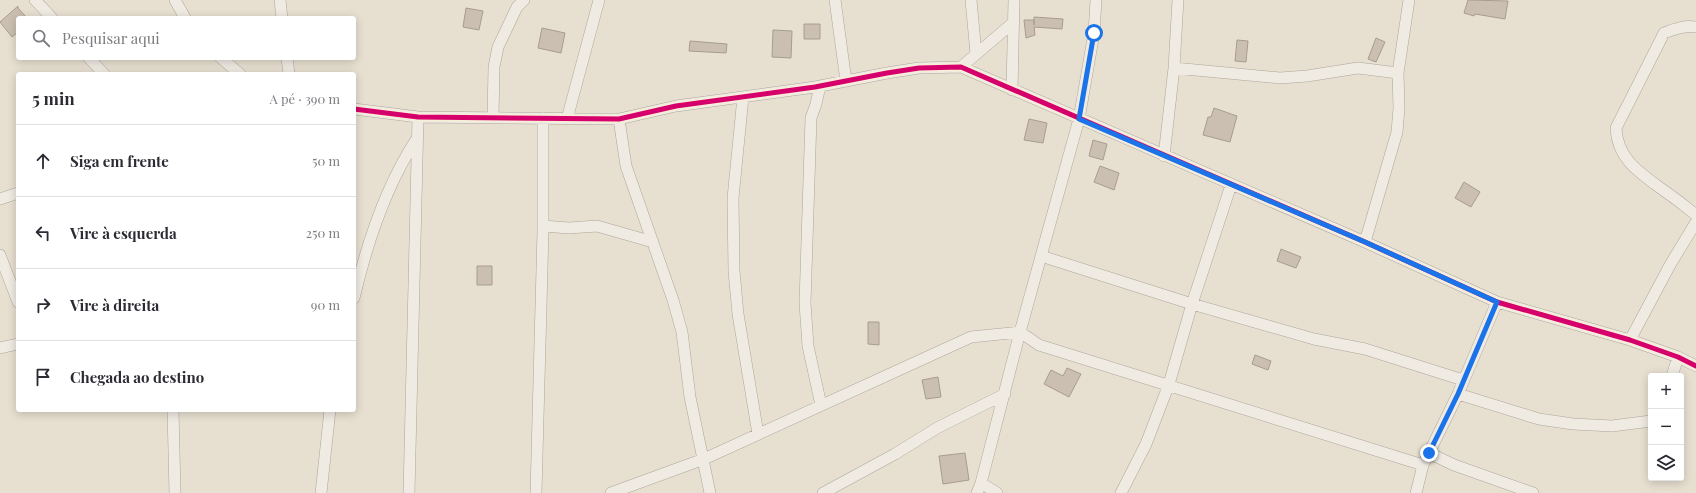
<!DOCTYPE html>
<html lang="pt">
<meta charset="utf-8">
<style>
:root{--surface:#fff;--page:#f2f2f3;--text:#2b2b33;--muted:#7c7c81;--line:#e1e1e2}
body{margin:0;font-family:"Playfair Display",serif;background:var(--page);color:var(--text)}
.controls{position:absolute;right:12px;bottom:12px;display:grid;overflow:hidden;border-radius:4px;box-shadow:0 2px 10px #0003}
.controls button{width:36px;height:36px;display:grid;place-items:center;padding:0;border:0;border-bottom:1px solid var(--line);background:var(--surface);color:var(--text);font:20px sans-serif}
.stop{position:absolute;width:12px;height:12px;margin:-9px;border:3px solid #1a73e8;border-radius:50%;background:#fff}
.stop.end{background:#1a73e8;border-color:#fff;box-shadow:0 1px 4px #0008}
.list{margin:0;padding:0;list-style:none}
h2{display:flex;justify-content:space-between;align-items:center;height:52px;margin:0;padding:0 16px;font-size:17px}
h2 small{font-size:13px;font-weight:400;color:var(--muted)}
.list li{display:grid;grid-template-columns:26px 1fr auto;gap:12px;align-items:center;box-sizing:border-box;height:72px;padding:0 16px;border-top:1px solid var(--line)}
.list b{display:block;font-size:15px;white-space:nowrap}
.list em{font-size:13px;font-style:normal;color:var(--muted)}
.icon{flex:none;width:22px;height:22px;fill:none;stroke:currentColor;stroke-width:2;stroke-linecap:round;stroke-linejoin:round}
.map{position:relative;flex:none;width:1696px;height:493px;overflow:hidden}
.search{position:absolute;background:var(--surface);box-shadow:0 2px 10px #0003;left:16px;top:16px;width:340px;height:44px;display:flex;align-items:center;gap:10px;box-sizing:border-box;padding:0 14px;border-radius:4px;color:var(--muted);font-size:15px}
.panel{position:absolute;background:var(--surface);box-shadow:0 2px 10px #0003;left:16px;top:72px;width:340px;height:340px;border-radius:4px}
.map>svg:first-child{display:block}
.building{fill:#cbbfb2;stroke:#a89c90}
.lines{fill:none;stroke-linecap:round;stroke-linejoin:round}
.minor-casing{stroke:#ada599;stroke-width:12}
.minor{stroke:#efebe3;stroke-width:11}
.cycleway-casing{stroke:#f7eed8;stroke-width:8}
.cycleway{stroke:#d6006c;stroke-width:5}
.route{stroke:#1a73e8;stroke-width:5}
</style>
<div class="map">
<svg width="1696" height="493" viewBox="0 0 1696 493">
<rect width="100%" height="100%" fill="#e7e0d1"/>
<path class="building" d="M1468 0 1508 1 1505 19 1475 14 1474 16 1464 13Z
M18 6V8L27 18H18V32L12 37 0 22Z
M466 8 483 11 479 30 463 27Z
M1034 17 1063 19 1062 29 1034 27 1035 35 1026 38 1024 20H1034V25Z
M804 24H820V39H804Z
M542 28 565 33 561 53 538 48Z
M773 30 792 31 791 58 772 57Z
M1376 38 1385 42 1376 62 1368 59Z
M1237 40 1248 41 1246 62 1235 61Z
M690 41 727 44 726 53 689 51Z
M1214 108 1237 116 1230 142 1203 135 1208 117H1211Z
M1029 119 1047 123 1043 143 1024 140Z
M1093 140 1107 144 1103 160 1089 156Z
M1100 166 1119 173 1114 190 1094 182Z
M1464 182 1480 192 1471 207 1455 198Z
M1281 249 1301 257 1296 268 1277 261Z
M477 266H492V285H477Z
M868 322H879V345L868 344Z
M1255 355 1271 361 1268 370 1252 364Z
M1067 368 1081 374 1069 397 1044 384 1051 370 1063 376Z
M938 377 941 397 926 399 922 380Z
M965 453 969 480 943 484 939 456Z"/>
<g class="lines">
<g class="minor-casing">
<path id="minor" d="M35 0 52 18
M175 0 185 18
M280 0 282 18
M835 0 846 81
M971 0 976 54
M1696 27C1685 25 1674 29 1664 33L1616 128C1617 157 1637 171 1659 187 1672 196 1684 205 1696 215
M89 58 104 74
M221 58 240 74
M287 58 289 74
M961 67 1014 22
M1174 68 1280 78 1307 76 1358 68 1398 73
M820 86 816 104 811 118 805 303 808 346 821 405
M1012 90 1014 0
M743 97 733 198 734 271 738 314 758 434
M354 109 418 117 619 119 676 106 815 87 887 73 919 68 961 67 1365 242 1497 302 1630 340 1678 357 1696 366
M493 118 494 67 498 47 517 7 524 0
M567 119 599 0
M619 119 626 166 673 300 682 332 690 397 710 493
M1164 156 1174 68 1178 0
M0 199 18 193
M543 226 569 228 597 226 653 242
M1365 242 1397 132 1399 108 1398 73 1409 0
M0 255 18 302
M1041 256 1192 304 1314 339 1365 349 1463 380
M354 298C367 243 385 187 416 140
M1630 340 1670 265 1696 222
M0 348 18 344
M1672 376 1678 357
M1458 394 1539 419 1573 424 1612 426 1651 421
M173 410 175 493
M1429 453 1454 465 1533 493
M981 483 997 493
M321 493 330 410
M409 493 418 117
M536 493 543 231V118
M611 493 704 459 971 337 1020 332 1039 345 1423 465
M823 493 895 454 937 428 1005 394
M977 493 981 483 1020 332 1079 119 1094 33 1096 0
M1121 493 1146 444 1169 384 1192 304 1231 185
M1416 493 1423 465 1458 394 1497 302"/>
</g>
<use href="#minor" class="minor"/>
<g class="cycleway-casing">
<path id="cycleway" d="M354 109 418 117 619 119 676 106 815 87 887 73 919 68 961 67 1365 242 1497 302 1630 340 1678 357 1696 366"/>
</g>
<use href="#cycleway" class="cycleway"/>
</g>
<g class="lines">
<path class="route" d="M1094 33 1079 119 1365 242 1497 302 1458 394 1429 453"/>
</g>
</svg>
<div class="controls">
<button>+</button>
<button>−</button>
<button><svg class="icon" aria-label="layers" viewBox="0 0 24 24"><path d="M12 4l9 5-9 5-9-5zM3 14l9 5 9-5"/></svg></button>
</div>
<div class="stop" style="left:1094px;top:33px"></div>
<div class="stop end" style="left:1429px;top:453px"></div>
<div class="search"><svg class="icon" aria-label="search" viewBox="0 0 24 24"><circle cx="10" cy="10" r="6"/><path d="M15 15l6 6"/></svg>Pesquisar aqui</div>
<section class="panel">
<h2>5 min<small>A pé · 390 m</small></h2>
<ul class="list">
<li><svg class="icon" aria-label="ahead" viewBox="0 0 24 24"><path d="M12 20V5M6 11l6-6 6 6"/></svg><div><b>Siga em frente</b></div><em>50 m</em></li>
<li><svg class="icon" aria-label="left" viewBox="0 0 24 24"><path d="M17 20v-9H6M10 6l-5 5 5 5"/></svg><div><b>Vire à esquerda</b></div><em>250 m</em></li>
<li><svg class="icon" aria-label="right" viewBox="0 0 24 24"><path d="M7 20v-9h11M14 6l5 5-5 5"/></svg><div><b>Vire à direita</b></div><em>90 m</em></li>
<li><svg class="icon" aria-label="arrive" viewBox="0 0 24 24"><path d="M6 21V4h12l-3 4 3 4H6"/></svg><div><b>Chegada ao destino</b></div></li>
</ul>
</section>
</div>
